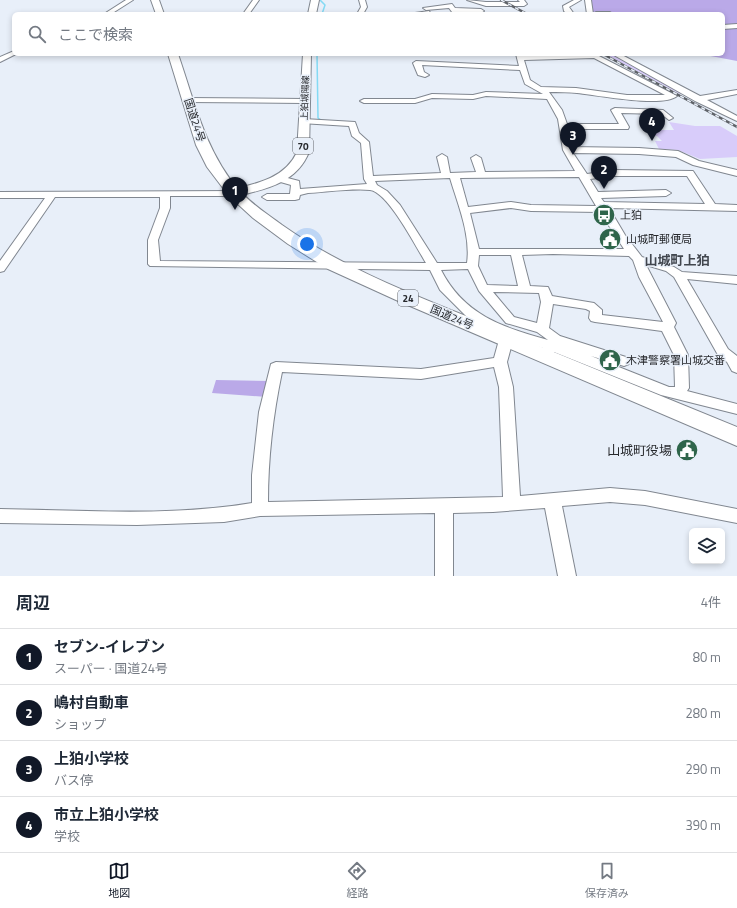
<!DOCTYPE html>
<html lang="ja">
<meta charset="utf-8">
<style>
:root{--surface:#fff;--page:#f6f6f7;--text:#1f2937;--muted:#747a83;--line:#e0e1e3;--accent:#111827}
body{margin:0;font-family:"Titillium Web","Noto Sans JP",sans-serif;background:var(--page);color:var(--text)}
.controls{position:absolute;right:12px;bottom:12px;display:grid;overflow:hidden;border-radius:6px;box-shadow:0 2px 6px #0003}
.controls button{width:36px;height:36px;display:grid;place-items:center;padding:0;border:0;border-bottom:1px solid var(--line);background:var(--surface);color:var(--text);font:20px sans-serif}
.you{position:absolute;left:307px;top:244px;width:14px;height:14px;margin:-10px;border:3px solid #fff;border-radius:50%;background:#1a73e8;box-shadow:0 0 0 6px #1a73e833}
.badge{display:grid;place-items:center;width:26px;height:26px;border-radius:50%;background:var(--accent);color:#fff;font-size:13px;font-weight:700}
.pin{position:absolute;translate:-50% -33px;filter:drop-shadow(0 1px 2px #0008)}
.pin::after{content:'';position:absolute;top:21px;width:14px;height:12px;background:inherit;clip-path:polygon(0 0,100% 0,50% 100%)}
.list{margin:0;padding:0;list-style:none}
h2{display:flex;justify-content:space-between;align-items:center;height:52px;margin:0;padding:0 16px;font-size:17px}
h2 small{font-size:13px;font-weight:400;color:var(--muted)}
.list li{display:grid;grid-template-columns:26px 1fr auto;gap:12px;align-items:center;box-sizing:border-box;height:56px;padding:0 16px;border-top:1px solid var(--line)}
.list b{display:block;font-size:15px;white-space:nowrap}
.list p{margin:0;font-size:13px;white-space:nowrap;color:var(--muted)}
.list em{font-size:13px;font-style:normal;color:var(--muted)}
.icon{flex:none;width:22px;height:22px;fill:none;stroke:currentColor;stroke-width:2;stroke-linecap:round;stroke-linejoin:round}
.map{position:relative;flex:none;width:737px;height:576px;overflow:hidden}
.search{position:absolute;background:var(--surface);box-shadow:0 2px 6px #0003;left:12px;right:12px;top:12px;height:44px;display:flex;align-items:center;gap:10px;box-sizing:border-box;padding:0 14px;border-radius:6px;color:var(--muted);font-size:15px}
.sheet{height:276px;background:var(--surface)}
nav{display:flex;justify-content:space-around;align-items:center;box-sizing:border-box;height:56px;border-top:1px solid var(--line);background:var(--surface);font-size:11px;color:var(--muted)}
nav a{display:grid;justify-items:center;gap:2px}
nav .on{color:var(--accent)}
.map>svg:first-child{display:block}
.green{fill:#d8ccfa}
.forest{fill:#baa9e8}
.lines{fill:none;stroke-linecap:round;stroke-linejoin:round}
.stream{stroke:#84daf4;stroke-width:1.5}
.minor-casing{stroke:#818790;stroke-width:2}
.major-casing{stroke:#818790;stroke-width:2}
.highway-casing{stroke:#818790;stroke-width:2}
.minor{fill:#fff;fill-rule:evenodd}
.major{fill:#fff;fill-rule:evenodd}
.highway{fill:#fff;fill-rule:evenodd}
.rail-casing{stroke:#5f6369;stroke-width:2.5}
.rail{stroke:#e8eff9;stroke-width:1.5;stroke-dasharray:4;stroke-linecap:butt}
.labels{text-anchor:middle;stroke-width:3;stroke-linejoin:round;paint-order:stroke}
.far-street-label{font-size:9px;fill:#27292d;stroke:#e8eff9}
.shield{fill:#e8eff9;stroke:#61646a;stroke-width:1}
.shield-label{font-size:10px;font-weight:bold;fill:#27292d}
.street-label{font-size:11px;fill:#27292d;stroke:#e8eff9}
.poi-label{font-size:11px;fill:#27292d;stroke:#e8eff9;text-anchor:start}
.quarter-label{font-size:13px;font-weight:bold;fill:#41464e;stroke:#e8eff9}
.near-poi-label{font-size:13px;fill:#27292d;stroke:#e8eff9;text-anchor:end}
</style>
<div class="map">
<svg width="737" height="576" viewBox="0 0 737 576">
<rect width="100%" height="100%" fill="#e8eff9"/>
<path class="green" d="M605 54H612L682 93 680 94Z
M669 122 695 126H720L737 136V157L700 159 678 150 659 149 655 141H662L657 136 650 135 646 130H674Z"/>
<path class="forest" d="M591 0H737V61L700 54H723V14H593L590 7Z
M216 380 271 381 267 397 212 393Z"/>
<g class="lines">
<path class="stream" d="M320 0 325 5 322 14
M317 54 318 118 321 120
M346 122H354L357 128"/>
<g class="minor-casing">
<path id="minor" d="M126 0H133L111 14H104Z
M253 0H259L249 14H243Z
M359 0H365L367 7 363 14H357L361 7Z
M467 0 486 2H520L518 0H524L527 4 524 6H486Z
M574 0H581L569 7 574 14H567L564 11 563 6Z
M585 0H591L593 14H587Z
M452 4 455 8 481 9 484 11 481 13 452 12 449 8 426 10 423 8Z
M429 11 431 14H408Z
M596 12H610L613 14H593Z
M737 24V28L723 29V25Z
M14 51V54H16L0 62V57Z
M516 54H522L523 56 597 55 677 96C663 108 596 95 577 93 567 92 558 92 549 92L562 110 567 124H619L611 110 615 108 663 110 673 118 669 120 661 114 621 113 629 127 628 129H568L571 147 639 148 678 151 699 161 737 170V176L693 165 676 157 639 154 573 153 587 174 614 170 693 171 715 204 737 205V211L609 208 625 235 642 257 674 267 682 272 737 276V284L687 279 728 349 737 356V373L732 371 727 362 718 355 674 277 666 271 646 265 676 323 674 327 688 355 689 388 687 391 737 404V414L661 395 554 352 552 355H542L540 352 543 348 511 338 513 340 507 362 513 387 520 496 610 488 645 491 737 509V523L645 505 610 502 562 506 576 576H558L545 508 493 512 453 513V576H435V513L260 516 224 522 137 525 0 523V509C83 510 169 517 252 503V475L259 412 271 364 276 362 421 369 494 358 499 340 505 336 469 319 440 290 430 270 150 266 148 264V240L160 208V197H55L4 271 0 272V261L45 198H0V192L237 191 239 193 234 196H170V208L158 240 160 261 426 263C416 247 388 192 370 190 353 188 326 192 308 193L300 195 299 199 295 200H267L262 197 267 194H290L291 185 277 181 275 179 280 176 299 181 300 189 367 184 364 179 361 143 352 136 349 126 301 123V119H304L355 122 359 133 369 142 373 176 441 173 437 157 442 154 447 157 450 173 476 172 471 158 476 155 481 158 485 172 575 171 563 150 558 119 547 99 486 96 473 99 432 98 415 103H364L360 101 364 99H415L432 94 473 95 486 92 543 94 525 84 520 70 422 65 424 72 429 75 425 77 418 75 413 63 416 61 519 66ZM594 58 665 95H627L576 88 541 87 530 80 524 60ZM614 176H687L705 204 604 202 601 198 666 196 671 193 666 190 598 192 590 179ZM579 177 596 206 531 205 511 202 468 207 460 178ZM450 178C458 205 471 235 467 263H437L400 205 387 191 377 185 375 181ZM511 208 531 211 600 212 624 249H479L470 213ZM553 254 629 256 633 260 639 277 663 322 602 315V310L594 303 552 296 548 287 530 286 522 255ZM479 255H511L518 286 487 285 478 266ZM468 269 479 291 506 323 537 332 548 340C502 327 464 315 441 270ZM493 292 539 293 541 302 537 323 514 317ZM553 304 586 309 590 311 589 318 591 321 595 322 662 331 674 355 675 387H669L591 356 624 366 629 364 631 361 629 358 560 336 549 328ZM494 367 499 387 503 497 268 502C268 458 273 415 282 372L421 379Z
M612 54H620L700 96 737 90V94L707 100 737 116V121L695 101Z
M185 98 304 99 308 101 304 103 188 102 184 100Z"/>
</g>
<g class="major-casing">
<path id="major" d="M311 0H319L316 14H308Z
M303 54H311L309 152C296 184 265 189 234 197L229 196 227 193 229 190C255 184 285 179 297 152Z"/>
</g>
<g class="highway-casing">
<path id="highway" d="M151 0H159L164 14H156Z
M168 54H178C194 100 205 151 238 189 250 203 267 214 282 225 344 269 417 296 488 325 571 359 654 393 737 427V446L396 300 328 269 288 244 253 218 229 196 207 167 196 145Z"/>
</g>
<use href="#minor" class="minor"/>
<use href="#major" class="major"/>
<use href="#highway" class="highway"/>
<g class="rail-casing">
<path id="rail" d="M501 0 527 14
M603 54 737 127"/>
</g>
<use href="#rail" class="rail"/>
</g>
<defs>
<g id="bus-disc" transform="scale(1.15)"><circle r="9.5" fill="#2f654b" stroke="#e8eff9"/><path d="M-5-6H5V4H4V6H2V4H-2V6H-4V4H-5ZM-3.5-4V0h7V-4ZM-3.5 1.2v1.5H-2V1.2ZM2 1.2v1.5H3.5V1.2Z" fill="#fff"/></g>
<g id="civic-disc" transform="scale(1.15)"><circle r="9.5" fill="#2f654b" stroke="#e8eff9"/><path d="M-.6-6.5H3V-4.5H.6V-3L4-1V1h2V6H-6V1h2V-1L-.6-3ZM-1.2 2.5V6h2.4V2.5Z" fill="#fff"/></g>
</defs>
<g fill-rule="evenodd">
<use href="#bus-disc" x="604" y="215"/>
<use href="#civic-disc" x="610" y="239"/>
<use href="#civic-disc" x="610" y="360"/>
<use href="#civic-disc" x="687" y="450"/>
</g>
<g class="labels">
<g class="far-street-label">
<text transform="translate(305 98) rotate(-88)" y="3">上狛城陽線</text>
</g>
<g class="shield">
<rect x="293" y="138" width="20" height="16" rx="3"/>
<rect x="398" y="290" width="20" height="16" rx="3"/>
</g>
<g class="shield-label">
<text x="303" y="150">70</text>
<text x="408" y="302">24</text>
</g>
<g class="street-label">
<text transform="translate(195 120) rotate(72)" y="4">国道24号</text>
<text transform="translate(452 317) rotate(23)" y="4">国道24号</text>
</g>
<g class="poi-label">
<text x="620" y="219">上狛</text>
<text x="626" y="243">山城町郵便局</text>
<text x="626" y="364">木津警察署山城交番</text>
</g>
<g class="quarter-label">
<text x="677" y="265">山城町上狛</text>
</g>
<g class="near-poi-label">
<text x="672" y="455">山城町役場</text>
</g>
</g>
</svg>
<div class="controls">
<button><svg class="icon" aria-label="layers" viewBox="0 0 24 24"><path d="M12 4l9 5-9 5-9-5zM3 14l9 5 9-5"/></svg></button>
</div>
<div class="you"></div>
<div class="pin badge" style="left:235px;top:210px">1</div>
<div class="pin badge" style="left:604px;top:189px">2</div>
<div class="pin badge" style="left:573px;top:155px">3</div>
<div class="pin badge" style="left:652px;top:141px">4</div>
<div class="search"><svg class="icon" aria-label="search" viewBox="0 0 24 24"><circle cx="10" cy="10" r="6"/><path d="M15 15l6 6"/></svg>ここで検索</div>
</div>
<section class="sheet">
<h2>周辺<small>4件</small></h2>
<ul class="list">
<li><span class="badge">1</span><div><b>セブン-イレブン</b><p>スーパー · 国道24号</p></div><em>80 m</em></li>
<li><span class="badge">2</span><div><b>嶋村自動車</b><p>ショップ</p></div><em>280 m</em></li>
<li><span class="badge">3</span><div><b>上狛小学校</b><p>バス停</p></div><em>290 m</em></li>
<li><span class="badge">4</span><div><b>市立上狛小学校</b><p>学校</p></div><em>390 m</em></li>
</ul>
</section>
<nav>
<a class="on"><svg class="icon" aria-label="map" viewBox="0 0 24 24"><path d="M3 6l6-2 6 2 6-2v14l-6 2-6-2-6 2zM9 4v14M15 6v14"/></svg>地図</a>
<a><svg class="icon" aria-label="directions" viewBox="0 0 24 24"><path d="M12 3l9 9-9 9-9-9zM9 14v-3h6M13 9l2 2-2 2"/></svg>経路</a>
<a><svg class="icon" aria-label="saved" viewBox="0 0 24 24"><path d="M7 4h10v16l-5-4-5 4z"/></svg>保存済み</a>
</nav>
